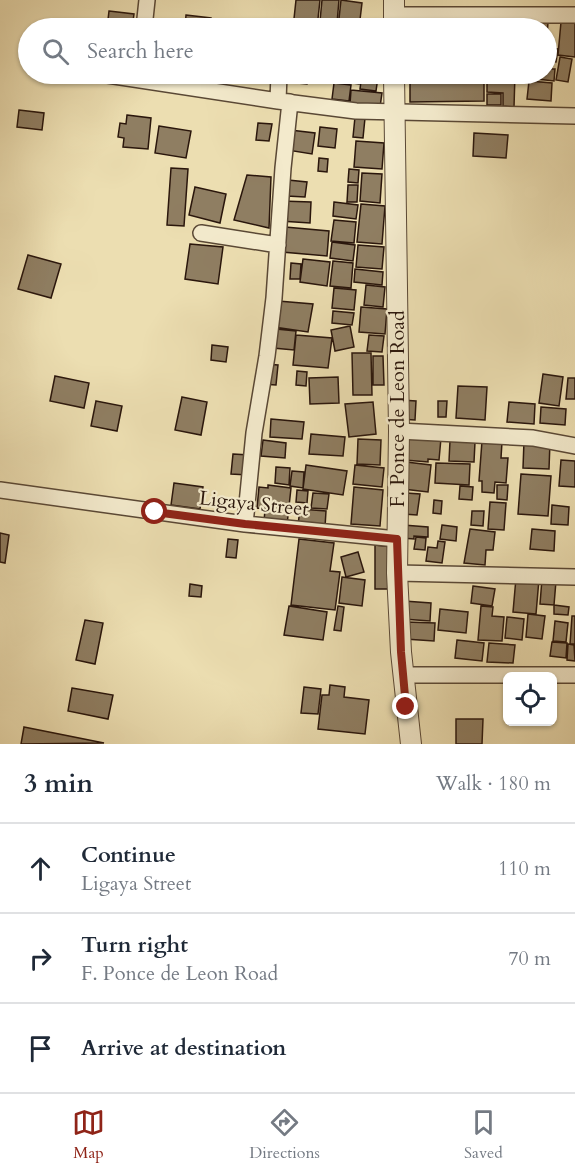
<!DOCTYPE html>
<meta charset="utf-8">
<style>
:root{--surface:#fff;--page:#f2f2f3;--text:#1f2937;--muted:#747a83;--line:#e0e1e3;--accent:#8f2418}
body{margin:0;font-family:Cardo,serif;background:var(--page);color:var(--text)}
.controls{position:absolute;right:18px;bottom:18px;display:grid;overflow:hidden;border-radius:9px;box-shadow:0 2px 4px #0004}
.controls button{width:54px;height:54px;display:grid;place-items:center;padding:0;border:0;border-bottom:2px solid var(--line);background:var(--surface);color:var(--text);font:30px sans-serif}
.stop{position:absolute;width:18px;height:18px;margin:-14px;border:4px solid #8f2418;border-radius:50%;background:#fff}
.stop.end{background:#8f2418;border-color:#fff;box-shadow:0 2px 6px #0008}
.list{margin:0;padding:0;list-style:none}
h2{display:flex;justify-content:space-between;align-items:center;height:78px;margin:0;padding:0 24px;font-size:26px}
h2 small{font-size:20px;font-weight:400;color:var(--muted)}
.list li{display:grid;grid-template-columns:39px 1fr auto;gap:18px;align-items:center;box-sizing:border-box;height:90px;padding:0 24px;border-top:2px solid var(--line)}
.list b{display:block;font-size:22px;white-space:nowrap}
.list p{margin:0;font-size:20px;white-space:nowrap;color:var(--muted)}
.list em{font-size:20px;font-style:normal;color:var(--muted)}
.icon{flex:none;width:33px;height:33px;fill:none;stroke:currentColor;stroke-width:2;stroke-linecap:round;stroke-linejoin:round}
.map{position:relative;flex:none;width:575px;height:744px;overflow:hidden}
.search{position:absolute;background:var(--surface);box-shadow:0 2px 4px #0004;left:18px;right:18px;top:18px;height:66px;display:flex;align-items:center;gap:15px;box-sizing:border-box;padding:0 21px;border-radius:33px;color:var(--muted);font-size:22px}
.sheet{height:348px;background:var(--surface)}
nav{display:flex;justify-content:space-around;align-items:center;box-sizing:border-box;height:84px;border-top:2px solid var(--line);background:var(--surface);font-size:16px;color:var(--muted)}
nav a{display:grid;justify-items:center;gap:3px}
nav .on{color:var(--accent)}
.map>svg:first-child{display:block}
.building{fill:#8f7e62;stroke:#2a160c;stroke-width:1.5}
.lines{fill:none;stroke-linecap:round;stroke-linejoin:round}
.minor-casing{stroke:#5a4835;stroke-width:18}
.tertiary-casing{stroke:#5a4835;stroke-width:22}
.minor{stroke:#f3eacc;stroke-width:15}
.tertiary{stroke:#f3eacc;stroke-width:20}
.route{stroke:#8f2418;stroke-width:8}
.labels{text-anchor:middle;stroke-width:4.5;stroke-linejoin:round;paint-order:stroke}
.street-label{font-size:20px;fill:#2a160c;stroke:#f3eacc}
</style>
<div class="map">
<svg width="575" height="744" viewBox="0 0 575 744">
<rect width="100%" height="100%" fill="#ecdeb1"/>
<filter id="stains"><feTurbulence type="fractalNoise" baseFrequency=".00333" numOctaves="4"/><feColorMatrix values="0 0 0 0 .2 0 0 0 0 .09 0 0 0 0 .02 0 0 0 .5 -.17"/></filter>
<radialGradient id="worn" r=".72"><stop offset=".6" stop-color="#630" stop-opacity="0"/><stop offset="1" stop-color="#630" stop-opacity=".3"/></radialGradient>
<path class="building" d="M296 0H320L317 28H293Z
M322 0H339L337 23 320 21Z
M341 0 362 3 359 28H338Z
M109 11 134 14 132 28H107Z
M186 15 211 18 210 28H185Z
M521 20 548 22 546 52V28H521Z
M561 22 575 23V57L558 55Z
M548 48 558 49 556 62 547 61Z
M560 57 572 59 568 82 556 80Z
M546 69H555L554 81 537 79 538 74H546Z
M179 74H204L203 80 179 77Z
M288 74H308L307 84 287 82Z
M327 74H345V81L326 79Z
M347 74H360L359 84 346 82Z
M362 74 378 77 376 91 360 89Z
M410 74H484V101L410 102Z
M487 74H515L514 107 503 106V93L487 92Z
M529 81 552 83 551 101 527 99Z
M334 83 351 85 349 101 332 99Z
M351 90 382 93 380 107 350 104Z
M487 94H501V105H487Z
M19 110 44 113 42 130 17 127Z
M127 115 151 118 148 149 123 147 124 138 118 137 120 123 126 124Z
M355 117 365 118 363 138 353 137Z
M258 123 272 124 269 141 256 140Z
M159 126 191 131 186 158 155 153Z
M320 127 337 129 335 148 318 146Z
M290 130 315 133 312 154 287 150Z
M474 133 508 135 506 158 473 156Z
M356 141 384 143 382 169 354 167Z
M319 158 328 159 327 172 318 171Z
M171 168 188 169 184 226 167 225Z
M349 169 359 170 358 183 348 182Z
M362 173 382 174 380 203 360 201Z
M247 175 271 177 269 228 234 220Z
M288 180 307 182 305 197 287 196Z
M348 185H358L357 202H347Z
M195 187 226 194 220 223 189 215Z
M281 201 311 202 310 223 280 221Z
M334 202 358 205 356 219 333 216Z
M361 204 385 206 382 244 357 242Z
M334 220 356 222 354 243 331 241Z
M285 227 329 231 327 256 282 252Z
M332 242 355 245 353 261 330 258Z
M190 244 223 247 218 284 185 279Z
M358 245 384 247 382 269 356 267Z
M28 255 61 264 51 298 18 289Z
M303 259 330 262 327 286 300 282Z
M333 261 353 263 351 288 330 286Z
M291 263 301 264 300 279H290Z
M355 269 383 272 382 285 354 282Z
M366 285 385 287 383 307 364 305Z
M334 288 356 290 354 310 332 308Z
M278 301 313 304 308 332 274 327Z
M361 307 387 309 385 334 359 332Z
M333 311 354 313 352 325 332 323Z
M350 326 354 347 335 351 331 330Z
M276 329 296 331 294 350 273 348Z
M296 335 332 338 328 368 293 365Z
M369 335 384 336 382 352 367 351Z
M212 345 228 347 226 362 211 360Z
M352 353H371L372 395H353Z
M373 356H383L384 385H373Z
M264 364 278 365 276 385 262 384Z
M297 371 307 372 306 386 296 385Z
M543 374 563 377 559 406 539 403Z
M55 376 89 383 84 408 50 401Z
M338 377 339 403 310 404 309 378Z
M568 378H575V399H566Z
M458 386 487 387 485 420 456 418Z
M182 397 207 402 201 435 175 430Z
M401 400 416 401 415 420 400 419Z
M96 401 122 406 117 431 91 426Z
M438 401H447L446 417H438Z
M373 402 376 434 349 437 345 404Z
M509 402 535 404 534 424 507 422Z
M541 407 566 409 565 425 540 423Z
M271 419 304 422 302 439 270 437Z
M311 434 345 437 343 456 309 454Z
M407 435 441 438 439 460 428 459V462L405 460Z
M358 439 381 440 380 465 357 464Z
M263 440 286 443 285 458 261 456Z
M450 441 475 442 474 462 449 461Z
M482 441 502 442 501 458H508L506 483 495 482 494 493 482 492V481H479Z
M524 441 550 442 549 469 523 468Z
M233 454 249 455 248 475 231 474Z
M561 460 575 461V487L559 486Z
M406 462 431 465 428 492 403 489Z
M436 463 470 464 469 485 435 483Z
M306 465 347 471 343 495 303 489Z
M355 465 384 468 382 487 353 484Z
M276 467 290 468 289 485 275 483Z
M292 471 304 472 303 488 290 486Z
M521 474 551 476 548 516 518 514Z
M174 483 203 487 200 509 171 505Z
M268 485 291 488 287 525 264 522 265 509 257 508 259 487 268 488Z
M497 485H508L507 500 497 499Z
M460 486 473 487 472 500 459 499Z
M354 487 383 490 380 526 351 524Z
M297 490 308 491 307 503 296 502Z
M313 493 329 494 327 509 311 508Z
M406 493 420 494 417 515 403 514Z
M434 500 442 501 441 514 433 513Z
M490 502 506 503 504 530 488 529Z
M552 505 569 507 568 525 551 524Z
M300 509 326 511 325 527 298 525Z
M472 511H484L483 526 471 525Z
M403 525 428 527V537L414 536V539L402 538Z
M442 525 457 527 456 541 440 539Z
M470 529 495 532 493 550H486L485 565 464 563Z
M532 529 555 531 554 551 530 549Z
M0 533 9 535 5 563 0 562Z
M416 537 426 538 425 550 414 549Z
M228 539 238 540 236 558 226 557Z
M299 539 334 543 330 571 340 572 335 610 291 605Z
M438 541 445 542 442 563 426 561 428 547 437 548Z
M375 545 392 547 393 589H375Z
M358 552 364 572 346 577 341 557Z
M342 577 365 580 362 606 339 603Z
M516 578 539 579 536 614 513 612Z
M542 579 556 581 554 605 540 604Z
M190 584 202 586 201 597 189 596Z
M473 586 495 589 492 606 471 603Z
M404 601 431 603 430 621 403 619Z
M554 605 569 607 568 615 554 614Z
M289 606 327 612 323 640 284 635Z
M338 606 344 607 341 631 334 630Z
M481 606 493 607 492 616 504 617 502 641 478 640Z
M440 609 468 612 466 633 438 630Z
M528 614 545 616 542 639 526 637Z
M572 616H575V651V644H570Z
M507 617 524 619 522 640 505 638Z
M85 620 103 623 95 664 76 660Z
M555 621 568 623 566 642 553 641Z
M406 622 435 623 434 641 405 639Z
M457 640 484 643 482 661 455 658Z
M552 642 567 643 566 658 550 656Z
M489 643 515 645 513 663 487 662Z
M568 644 574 645 575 661 567 660Z
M330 685 345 687 344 697 369 700 365 734 318 729 322 695H329Z
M304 687 321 689 318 714 301 713Z
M72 688 113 695 108 719 68 711Z
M456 719H483L482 744H456Z
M24 727 104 743 21 744Z"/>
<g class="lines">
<g class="minor-casing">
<path id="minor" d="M394 15H575
M144 28 147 0
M280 28V27
M101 74 278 101 356 111 575 116
M201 233 278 245
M399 431 533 438 575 446
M0 490 245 524 397 539
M245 524 254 433 267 356 274 298 283 168 290 102 278 101 279 74
M397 573 575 577
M403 675H575"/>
</g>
<g class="tertiary-casing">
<path id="tertiary" d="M394 28V0
M394 74 399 431 397 573 401 652 411 744"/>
</g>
<use href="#minor" class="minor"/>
<use href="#tertiary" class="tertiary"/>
</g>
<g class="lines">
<path class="route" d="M155 512 245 524 397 539 401 652 406 707"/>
</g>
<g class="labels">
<g class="street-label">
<text transform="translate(397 409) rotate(-90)" y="7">F. Ponce de Leon Road</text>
<text transform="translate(254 503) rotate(6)" y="7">Ligaya Street</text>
</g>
</g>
<rect width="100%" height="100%" filter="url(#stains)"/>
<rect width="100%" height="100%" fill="url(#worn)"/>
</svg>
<div class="controls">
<button><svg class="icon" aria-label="locate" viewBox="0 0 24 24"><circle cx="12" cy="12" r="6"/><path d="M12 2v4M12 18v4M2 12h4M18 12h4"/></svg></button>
</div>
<div class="stop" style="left:155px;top:512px"></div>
<div class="stop end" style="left:406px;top:707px"></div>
<div class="search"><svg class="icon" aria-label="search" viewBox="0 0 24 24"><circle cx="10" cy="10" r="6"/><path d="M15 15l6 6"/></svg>Search here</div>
</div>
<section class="sheet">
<h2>3 min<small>Walk · 180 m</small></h2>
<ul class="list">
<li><svg class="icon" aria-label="ahead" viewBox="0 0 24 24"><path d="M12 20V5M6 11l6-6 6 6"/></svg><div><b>Continue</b><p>Ligaya Street</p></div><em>110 m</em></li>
<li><svg class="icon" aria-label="right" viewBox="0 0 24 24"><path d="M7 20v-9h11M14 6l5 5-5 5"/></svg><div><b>Turn right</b><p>F. Ponce de Leon Road</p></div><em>70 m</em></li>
<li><svg class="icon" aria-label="arrive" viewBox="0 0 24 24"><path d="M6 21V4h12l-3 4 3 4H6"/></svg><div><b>Arrive at destination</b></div></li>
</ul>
</section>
<nav>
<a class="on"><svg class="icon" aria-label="map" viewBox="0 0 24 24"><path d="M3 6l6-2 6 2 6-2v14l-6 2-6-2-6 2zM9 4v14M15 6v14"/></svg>Map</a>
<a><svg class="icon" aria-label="directions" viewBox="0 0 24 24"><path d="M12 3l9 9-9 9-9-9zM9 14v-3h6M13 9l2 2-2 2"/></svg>Directions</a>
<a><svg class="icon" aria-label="saved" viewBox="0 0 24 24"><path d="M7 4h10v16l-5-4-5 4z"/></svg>Saved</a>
</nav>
